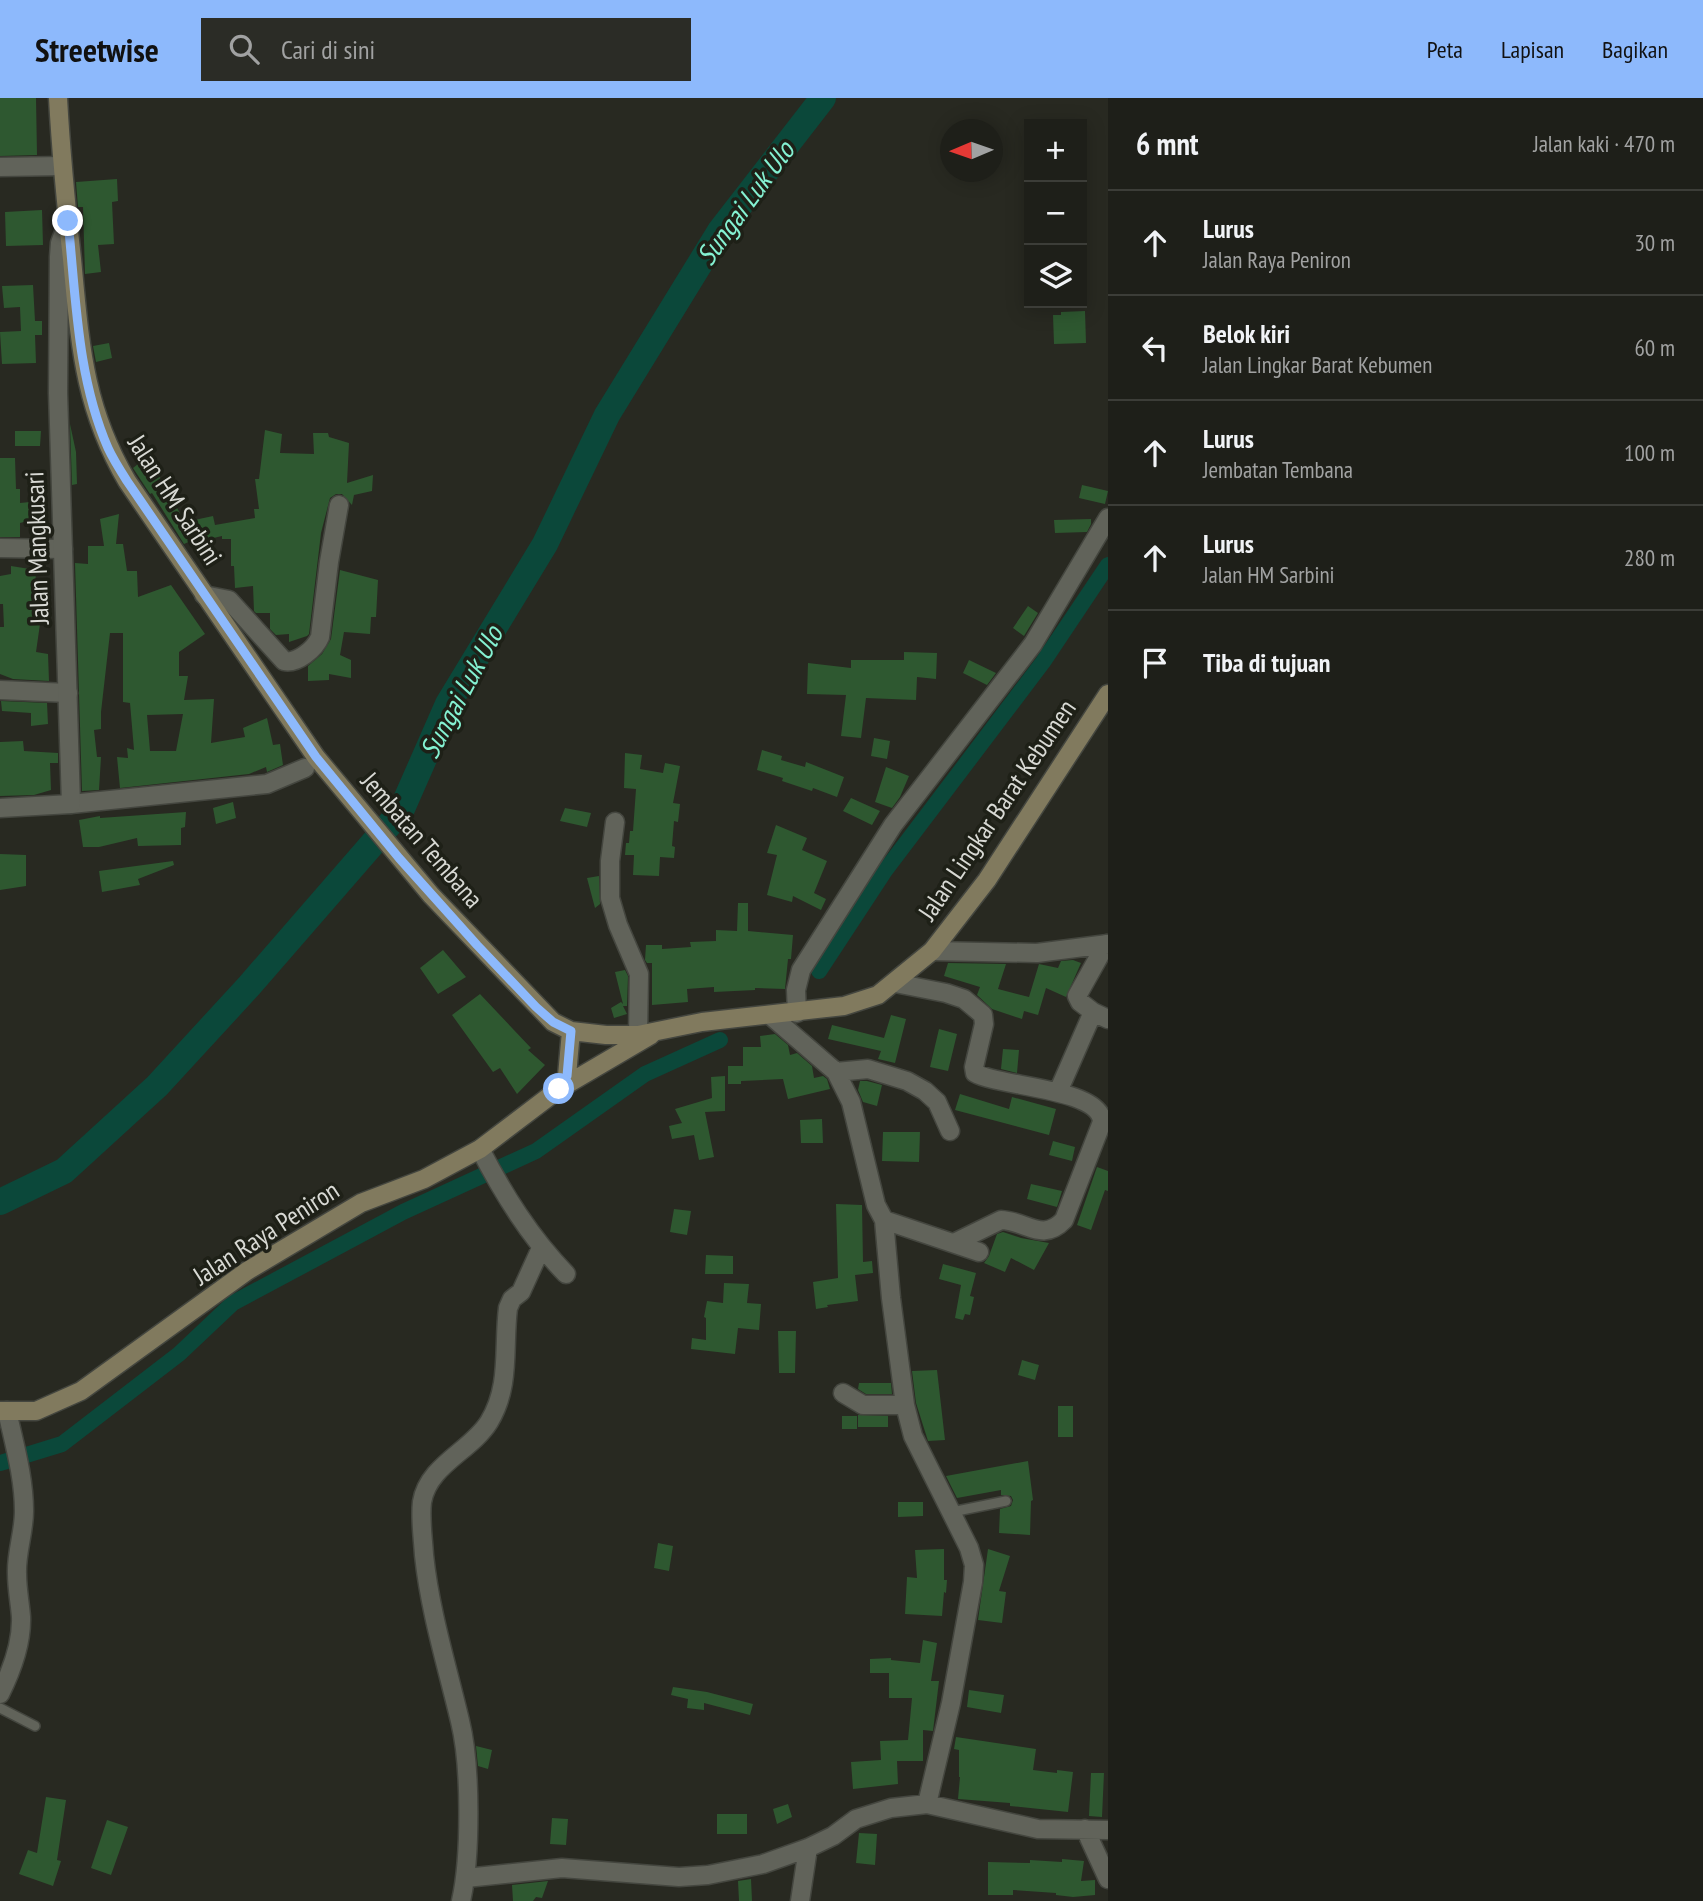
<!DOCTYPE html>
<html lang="id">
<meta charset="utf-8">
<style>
:root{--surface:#1e1f19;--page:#2b2c26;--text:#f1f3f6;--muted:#a1a2a2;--line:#3c3d38;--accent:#8db9fc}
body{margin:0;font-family:"PT Sans Narrow",sans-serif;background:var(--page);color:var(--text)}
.controls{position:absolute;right:21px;top:21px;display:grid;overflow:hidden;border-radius:0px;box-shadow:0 4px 18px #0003}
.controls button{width:63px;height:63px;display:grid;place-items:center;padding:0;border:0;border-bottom:2px solid var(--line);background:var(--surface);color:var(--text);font:35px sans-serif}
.compass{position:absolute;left:940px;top:21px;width:63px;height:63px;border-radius:50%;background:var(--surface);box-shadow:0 4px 18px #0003;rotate:268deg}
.stop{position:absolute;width:21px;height:21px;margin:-16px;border:5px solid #8db9fc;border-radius:50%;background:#fff}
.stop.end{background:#8db9fc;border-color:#fff;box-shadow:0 2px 7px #0008}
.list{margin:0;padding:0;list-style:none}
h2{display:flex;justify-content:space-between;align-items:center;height:91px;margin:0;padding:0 28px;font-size:30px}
h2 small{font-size:23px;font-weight:400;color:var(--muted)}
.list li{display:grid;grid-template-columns:46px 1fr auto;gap:21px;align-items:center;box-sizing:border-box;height:105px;padding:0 28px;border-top:2px solid var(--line)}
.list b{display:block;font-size:26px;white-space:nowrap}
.list p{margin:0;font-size:23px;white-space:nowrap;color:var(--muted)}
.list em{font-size:23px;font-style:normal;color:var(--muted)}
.icon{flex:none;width:38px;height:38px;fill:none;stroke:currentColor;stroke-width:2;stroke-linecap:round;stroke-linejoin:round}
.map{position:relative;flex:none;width:1108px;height:1803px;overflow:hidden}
header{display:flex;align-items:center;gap:42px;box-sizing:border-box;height:98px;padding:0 35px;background:var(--accent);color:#111}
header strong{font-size:33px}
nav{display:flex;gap:38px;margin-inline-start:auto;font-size:24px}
.search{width:490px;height:63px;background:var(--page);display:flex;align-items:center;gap:18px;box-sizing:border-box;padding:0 24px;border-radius:0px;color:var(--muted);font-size:26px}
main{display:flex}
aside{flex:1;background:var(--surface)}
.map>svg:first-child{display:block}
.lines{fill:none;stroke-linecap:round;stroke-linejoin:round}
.canal{stroke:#0b483a;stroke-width:16}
.river{stroke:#0b483a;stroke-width:26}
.building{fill:#2e5830;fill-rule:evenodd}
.service-casing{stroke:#44463f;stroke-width:12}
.minor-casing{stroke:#44463f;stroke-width:21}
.tertiary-casing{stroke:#44463f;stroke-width:21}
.secondary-casing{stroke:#44463f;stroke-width:21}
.service{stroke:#61635a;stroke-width:9}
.minor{stroke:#61635a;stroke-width:18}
.tertiary{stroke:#61635a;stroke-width:18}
.secondary{stroke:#817a5e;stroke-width:18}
.route{stroke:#8db9fc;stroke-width:9}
.labels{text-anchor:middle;stroke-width:7;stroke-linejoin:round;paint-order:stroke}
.street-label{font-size:26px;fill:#d8d9d4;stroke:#1e2017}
.water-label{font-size:28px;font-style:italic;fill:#84f1d2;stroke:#1e2017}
</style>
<header>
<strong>Streetwise</strong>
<div class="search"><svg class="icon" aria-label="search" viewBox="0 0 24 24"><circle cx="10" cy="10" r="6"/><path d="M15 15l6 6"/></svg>Cari di sini</div>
<nav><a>Peta</a><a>Lapisan</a><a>Bagikan</a></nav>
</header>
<main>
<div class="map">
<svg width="1108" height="1803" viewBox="0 0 1108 1803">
<rect width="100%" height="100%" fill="#282921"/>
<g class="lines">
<path class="canal" d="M819 873 884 774 1043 564 1108 467
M0 1365 62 1346 179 1256 233 1205 403 1114 536 1053 645 976 720 942"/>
<path class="river" d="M0 1104 64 1073 157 988 249 888 401 713 448 606 545 446 607 317 720 133 823 0"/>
</g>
<path class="building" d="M0 0H36L37 57 0 58Z
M117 81 118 103 112 104 114 146 98 147 101 174 85 176 83 109H78L76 84Z
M42 112 43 147 6 148 5 114Z
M33 187 35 223H42V237H35L36 265 2 266 0 234 21 233 20 209 4 210 2 188Z
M1085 213 1086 245 1054 246 1053 217H1061V214Z
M109 245 112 260 96 264 93 248Z
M70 326 76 354 77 386 72 387Z
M265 332 282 336 280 355 314 356 313 335H328L329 339 349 345 347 385 373 377 372 393 354 397 352 407 342 396H336L330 400 321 435 309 536 307 538 289 544V536L276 537 270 531V515H256L254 513 253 488 235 490 234 468H231V441H222V438L201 443 200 439 184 446 152 395 150 396 133 370 148 358 185 424 213 418 215 427 255 420 254 411H259L255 381H259Z
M15 333H41L40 348H15Z
M0 360H15L16 391H20V405L30 404 31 422 20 425V439H0Z
M1082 387 1108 393 1105 406 1079 400Z
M119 416 116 446H123L127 473H137L138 499 171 487 205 536 179 554V578H188L184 602 214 601 211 645 245 639 243 630 267 620 273 647 280 646 283 667 267 674 266 669 249 676 120 690 117 659 128 660 127 650 134 652 130 605 123 604V535H110L101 614V631L94 632 97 659H101L99 692 82 693 75 465 88 466V448H104L100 421ZM183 616 176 653H150L147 617Z
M1091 421V426L1087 434 1055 435 1054 422Z
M11 468 36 472 34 514H38L40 526 36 554 48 556 49 583 13 581 0 576V529H4L3 506H0V478L11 476Z
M340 472 378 482 376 519H371L370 536 344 534 340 557 351 562V580L329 576V582L308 583V568L322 556 331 541Z
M1028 508 1038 515 1024 538 1013 530Z
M904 554 937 555 936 581 917 579 916 602 866 600 861 640 841 638 846 597 807 596 808 565 851 570V562H904Z
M969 562 996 575 987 587 963 575Z
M1 603 47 605 48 626 31 628V615L2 613Z
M874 640 890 643 887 661 871 658Z
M23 643 24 653 58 655V665H50L51 692 34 697 0 698V644Z
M762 652 782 658 781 662 805 669 806 664 844 679 837 699 813 690 812 693 782 683 783 680 757 672Z
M625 655 642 657 640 671 663 675 665 665 680 668 673 705 680 706 678 724 674 723 672 748 675 749 674 760 660 759 659 778 633 777 634 757H625L626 745H629L630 733H633L636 691 624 690Z
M886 669 909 678 900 699 892 710 875 704Z
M851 700 880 713 872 727 843 713Z
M233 704 236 720 216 726 213 710Z
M565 710 591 715 587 729 560 723Z
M186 714 185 729 181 730V747L138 748 137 740 99 749H83L79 722 100 718V720Z
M776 727 807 740 802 752 827 763 814 795 826 801 821 812 793 798 792 804 767 797 777 757 767 755Z
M0 756 26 757V788L0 792Z
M173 763 174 767 138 781 140 787 102 794 99 773Z
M599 778 600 806 595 810 587 780Z
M738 805H748V833L793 837 791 861H788L785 891 755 890V892L714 894V889L687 891 688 904 652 907V865H647L645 862 646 847H662V851L691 849 690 844 716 843V832L737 833Z
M443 852 466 879 438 896 420 870Z
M1073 862 1081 865 1066 899 1046 890 1038 917 1024 913 1022 921 992 911 977 897 980 889 944 878 948 865 1006 866 998 891 1029 899 1039 866 1058 870 1061 863Z
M625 872 628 878 627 908H623L627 916 614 920 611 910 621 904 623 906 615 874Z
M480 896 531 950 528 952 545 967 517 996 500 970 493 974 452 917Z
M891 917 906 921 895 965 878 961 881 953 828 941 832 927 884 940Z
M939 931 957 936 948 973 930 969Z
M775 936 788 947 790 957 797 955 812 968 814 980 823 978 827 981 830 991 788 1001 783 981 741 983V986H728V968H743V949H761L760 938Z
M1003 951 1019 952 1017 975 1001 971Z
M725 978V1013L705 1014 714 1059 699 1062 694 1037 672 1041 669 1028 682 1025 675 1011 712 1000 711 979Z
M860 983H867L882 987 877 1008 863 1004 858 992Z
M960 996 1009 1011 1012 999 1056 1011 1049 1037 955 1012Z
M822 1021 823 1045H801L800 1022Z
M883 1034H920L919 1064 882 1063Z
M1053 1043 1075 1049 1072 1063 1049 1057Z
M1097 1069 1108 1073V1093L1105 1092 1091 1132 1077 1127Z
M1031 1086 1062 1093 1057 1109 1027 1101Z
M836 1106 862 1107 863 1164 872 1163 873 1175 855 1177 858 1203 827 1207 828 1209 816 1211 813 1184 838 1180Z
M674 1111 691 1113 687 1137 670 1134Z
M1003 1134 1021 1140 1049 1145 1034 1172 1011 1160 1005 1174 984 1165 989 1158 997 1136Z
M706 1157 733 1158V1176H705Z
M943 1166 976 1175 970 1198 974 1199 970 1217 965 1216 963 1222 955 1220 961 1187 939 1181Z
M724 1185 749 1186 747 1205 761 1206 759 1232 738 1230 735 1256 691 1251 692 1240 706 1242V1220L704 1219 707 1203 723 1205Z
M778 1233H796L795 1275H779Z
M1022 1262 1039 1267 1035 1282 1018 1277Z
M937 1272 945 1342 928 1343 916 1305 912 1273Z
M859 1285H891L892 1296H866L858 1291Z
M1058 1308H1073V1339H1058Z
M858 1317 888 1318V1329H858Z
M842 1318H857V1331H842Z
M1028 1363 1033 1402 1031 1403 1030 1437 999 1435 1000 1411 1011 1408 1013 1402 1011 1398 1001 1397V1392L957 1400 946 1378Z
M898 1404H923V1418L898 1419Z
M658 1445 673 1448 669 1473 654 1470Z
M944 1451V1482H947L946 1495 944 1494 942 1518 905 1516 907 1479 917 1480 915 1452Z
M988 1451 1010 1458 999 1493 1006 1494 1002 1525 978 1522Z
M923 1542 937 1545 931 1583H939L933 1633 923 1632V1663H897L898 1686 853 1691 851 1664 881 1662 880 1643 908 1642 912 1600H889V1575H870V1561L891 1560V1562L920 1565Z
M673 1589 707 1594 753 1606 750 1617 704 1605V1612L687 1610 688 1601 671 1597Z
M969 1592 1004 1597 1001 1615 967 1609Z
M956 1639 1036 1651 1033 1672 1057 1675V1672L1073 1674 1068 1714 1010 1708V1705L958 1701 960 1679H959V1652L954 1651Z
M476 1648 492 1652 488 1671 478 1668Z
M1091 1675H1104L1102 1719 1089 1718Z
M46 1699 66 1702 57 1762 61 1763 53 1788 19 1776 28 1752 37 1755Z
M788 1706 792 1719 777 1726 773 1711Z
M717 1716H747V1736H717Z
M552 1720 568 1721 566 1747 550 1746Z
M107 1722 128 1729 111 1777 91 1770Z
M859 1735 877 1736 875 1767 856 1765Z
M1062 1761 1084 1763 1081 1783 1095 1782V1797L1073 1799 1056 1797V1795L1013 1792V1797H988V1764L1030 1765V1762L1062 1764Z
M751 1781 752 1803H739L738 1783Z
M548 1783 542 1800 536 1799 533 1803H513L512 1787Z"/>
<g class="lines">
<g class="service-casing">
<path id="service" d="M952 1414 1006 1403
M0 1610 35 1628"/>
</g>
<g class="minor-casing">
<path id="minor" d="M0 69 62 68
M0 450 63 451
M204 497 229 502 284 563C297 566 315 551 320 539L329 464 339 407
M0 592 68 595
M71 706 267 686 305 670
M615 724 610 763V800L618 827 639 876 638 937
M932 853 1037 855 1108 846
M895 885 946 895 964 901 983 917 984 926 974 969 975 975C999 989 1101 990 1102 1024L1064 1122C1042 1145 1027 1123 1001 1122L954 1145
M1093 914 1080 904 1077 898 1106 846
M797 915 796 892 801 872 893 727 1033 546 1108 420
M770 917 836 974 851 1004 876 1107 884 1122 891 1200 905 1307 913 1338 969 1450 974 1467 973 1484 951 1605 927 1706
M836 974 868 971 907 983 925 993 937 1004 950 1033
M1058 994 1093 914 1108 921
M480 1051C504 1097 530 1139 566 1176
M884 1122 979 1154
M843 1295 863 1307H905
M0 1596C12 1572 22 1546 21 1519 20 1505 17 1491 17 1476 16 1455 24 1435 24 1413 24 1379 14 1345 7 1313
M1085 1731 1108 1781
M466 1780 562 1770 679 1779 708 1777 763 1766 808 1750 833 1738 856 1721 891 1710 927 1706 1038 1731 1108 1732
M461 1803C471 1759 471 1667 460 1623 447 1568 430 1514 424 1457 423 1440 420 1421 422 1404 428 1367 471 1353 489 1324 511 1288 503 1250 508 1210L512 1201 521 1194 541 1150
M800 1803 808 1750"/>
</g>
<g class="tertiary-casing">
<path id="tertiary" d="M0 710 71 706 58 295 59 159 60 145 68 123"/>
</g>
<g class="secondary-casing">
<path id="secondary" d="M58 0C61 54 66 107 72 161 80 244 83 308 127 383L316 659 431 797 553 924 571 933 606 937H638L702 924 844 908 878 897 932 853 987 782 1108 596
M559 991 567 978 571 933
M0 1313H36L81 1293 247 1173 361 1105 424 1081 480 1051 559 991 651 937"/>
</g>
<use href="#service" class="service"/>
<use href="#minor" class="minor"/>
<use href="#tertiary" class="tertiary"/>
<use href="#secondary" class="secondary"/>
</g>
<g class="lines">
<path class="route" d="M68 123C76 199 77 279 108 350 113 361 120 372 127 383L316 659 399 760 477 847 536 909 553 924 571 933 567 978 559 991"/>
</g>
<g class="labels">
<g class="street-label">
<text transform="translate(175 402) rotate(57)" y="9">Jalan HM Sarbini</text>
<text transform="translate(37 450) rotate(-92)" y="9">Jalan Mangkusari</text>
<text transform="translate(997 712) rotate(-56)" y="9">Jalan Lingkar Barat Kebumen</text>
<text transform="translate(422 742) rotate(49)" y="9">Jembatan Tembana</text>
<text transform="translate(266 1135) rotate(-33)" y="9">Jalan Raya Peniron</text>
</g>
<g class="water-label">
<text transform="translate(745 105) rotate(-54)" y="10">Sungai Luk Ulo</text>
<text transform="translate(461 594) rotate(-62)" y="10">Sungai Luk Ulo</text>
</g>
</g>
</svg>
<div class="controls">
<button>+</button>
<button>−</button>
<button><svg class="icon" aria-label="layers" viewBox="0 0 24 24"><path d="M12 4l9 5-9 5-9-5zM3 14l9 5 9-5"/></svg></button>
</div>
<svg class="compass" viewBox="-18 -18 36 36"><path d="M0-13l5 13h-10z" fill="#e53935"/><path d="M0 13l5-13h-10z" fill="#a1a2a2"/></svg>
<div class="stop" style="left:559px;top:991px"></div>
<div class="stop end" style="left:68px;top:123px"></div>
</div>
<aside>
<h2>6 mnt<small>Jalan kaki · 470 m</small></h2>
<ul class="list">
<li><svg class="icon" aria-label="ahead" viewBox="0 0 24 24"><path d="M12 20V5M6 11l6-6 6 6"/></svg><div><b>Lurus</b><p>Jalan Raya Peniron</p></div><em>30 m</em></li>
<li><svg class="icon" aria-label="left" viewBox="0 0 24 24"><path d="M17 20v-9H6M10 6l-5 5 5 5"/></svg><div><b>Belok kiri</b><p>Jalan Lingkar Barat Kebumen</p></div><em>60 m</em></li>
<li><svg class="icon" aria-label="ahead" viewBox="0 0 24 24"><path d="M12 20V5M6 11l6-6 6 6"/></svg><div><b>Lurus</b><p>Jembatan Tembana</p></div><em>100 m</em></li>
<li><svg class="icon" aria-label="ahead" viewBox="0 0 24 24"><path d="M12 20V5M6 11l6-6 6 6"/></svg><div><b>Lurus</b><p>Jalan HM Sarbini</p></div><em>280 m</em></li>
<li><svg class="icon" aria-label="arrive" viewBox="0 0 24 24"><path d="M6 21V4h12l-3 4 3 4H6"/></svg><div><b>Tiba di tujuan</b></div></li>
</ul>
</aside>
</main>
